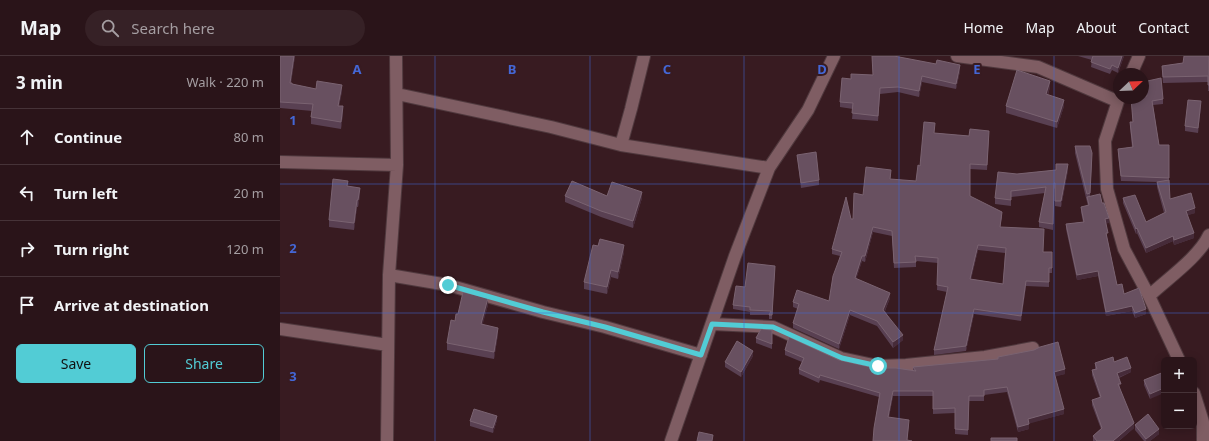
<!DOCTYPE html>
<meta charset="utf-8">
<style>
:root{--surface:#2a1419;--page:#362126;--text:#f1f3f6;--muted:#a59ea2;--line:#463338;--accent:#52ccd5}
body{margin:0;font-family:"Noto Sans",sans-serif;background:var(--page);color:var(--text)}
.controls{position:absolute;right:12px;bottom:12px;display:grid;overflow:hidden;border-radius:6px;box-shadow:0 2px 10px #0003}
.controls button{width:36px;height:36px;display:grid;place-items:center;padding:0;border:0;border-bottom:1px solid var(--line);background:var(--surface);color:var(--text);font:20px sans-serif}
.compass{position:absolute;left:833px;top:12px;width:36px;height:36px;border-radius:50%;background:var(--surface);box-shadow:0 2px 10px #0003;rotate:67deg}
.stop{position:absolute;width:12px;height:12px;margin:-9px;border:3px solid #52ccd5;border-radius:50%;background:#fff}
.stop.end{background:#52ccd5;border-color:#fff;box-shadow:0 1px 4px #0008}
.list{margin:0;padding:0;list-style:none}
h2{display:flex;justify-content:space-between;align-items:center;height:52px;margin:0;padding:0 16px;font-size:17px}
h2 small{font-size:13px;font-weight:400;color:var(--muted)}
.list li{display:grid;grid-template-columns:26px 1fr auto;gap:12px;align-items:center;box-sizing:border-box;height:56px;padding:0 16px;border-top:1px solid var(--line)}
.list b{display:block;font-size:15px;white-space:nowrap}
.list em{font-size:13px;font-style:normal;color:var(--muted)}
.actions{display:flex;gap:8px;padding:12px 16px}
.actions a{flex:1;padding:9px 0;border:1px solid var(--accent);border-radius:6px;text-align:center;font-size:14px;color:var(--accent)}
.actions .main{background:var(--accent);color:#111}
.icon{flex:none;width:22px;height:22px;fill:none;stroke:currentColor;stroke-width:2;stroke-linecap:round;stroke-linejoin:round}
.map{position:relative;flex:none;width:929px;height:385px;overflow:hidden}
header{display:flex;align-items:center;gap:24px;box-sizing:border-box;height:56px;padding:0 20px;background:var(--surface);border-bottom:1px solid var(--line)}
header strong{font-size:19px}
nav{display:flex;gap:22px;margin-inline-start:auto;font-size:14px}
.search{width:280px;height:36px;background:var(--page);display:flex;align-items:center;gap:10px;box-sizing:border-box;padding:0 14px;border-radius:22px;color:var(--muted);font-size:15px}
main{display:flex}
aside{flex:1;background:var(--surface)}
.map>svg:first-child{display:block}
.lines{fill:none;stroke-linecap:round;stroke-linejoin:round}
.street-casing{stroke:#50393e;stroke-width:14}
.street{stroke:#7f5d63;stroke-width:12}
.wall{fill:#594052;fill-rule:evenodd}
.shaded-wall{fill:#462b39}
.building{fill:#685060;stroke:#7a6371;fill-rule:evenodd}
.route{stroke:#52ccd5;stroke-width:5}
.grid{fill:none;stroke:#4467d6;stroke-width:1;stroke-opacity:0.55}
.grid-label{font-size:13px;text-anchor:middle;font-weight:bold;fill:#4467d6;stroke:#381b21;stroke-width:4;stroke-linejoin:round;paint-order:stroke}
</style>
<header>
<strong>Map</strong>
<div class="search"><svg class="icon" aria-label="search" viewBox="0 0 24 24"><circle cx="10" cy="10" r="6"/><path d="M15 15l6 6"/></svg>Search here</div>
<nav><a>Home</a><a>Map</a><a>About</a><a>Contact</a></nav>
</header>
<main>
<aside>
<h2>3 min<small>Walk · 220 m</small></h2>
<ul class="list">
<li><svg class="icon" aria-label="ahead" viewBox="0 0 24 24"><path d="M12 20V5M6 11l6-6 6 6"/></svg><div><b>Continue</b></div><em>80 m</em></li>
<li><svg class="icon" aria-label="left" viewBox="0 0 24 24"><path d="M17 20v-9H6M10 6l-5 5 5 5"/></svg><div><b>Turn left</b></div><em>20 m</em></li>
<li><svg class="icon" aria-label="right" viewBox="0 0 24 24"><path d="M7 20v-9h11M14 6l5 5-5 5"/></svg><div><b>Turn right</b></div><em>120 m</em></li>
<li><svg class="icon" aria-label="arrive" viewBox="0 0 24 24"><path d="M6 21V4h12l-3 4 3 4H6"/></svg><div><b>Arrive at destination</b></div></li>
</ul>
<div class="actions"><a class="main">Save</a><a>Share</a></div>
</aside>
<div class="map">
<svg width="929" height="385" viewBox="0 0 929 385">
<rect width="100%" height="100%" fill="#381b21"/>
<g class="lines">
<g class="street-casing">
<path id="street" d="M364 0 351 53 341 89 489 112
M677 0 758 11 837 45
M851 18 859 0
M117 38 271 71 341 89
M839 42 825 85 827 133 844 193 869 240 899 304
M0 106 117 109
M109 219 168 229 263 256 325 271 421 299
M869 240C887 223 919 201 929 179
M432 268 493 271 561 302 598 310 626 309 705 301 753 292
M0 273 108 289
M914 337 923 366V385
M107 385 109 219 117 109 116 0
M391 385 455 200 489 112 528 54 554 0"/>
</g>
<use href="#street" class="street"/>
</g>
<path class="wall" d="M0 0H15L11 27 12 28 36 33 62 35 59 50 63 57 61 73 31 68V61L32 55 0 52Z
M592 0H614L680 15 676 33 642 26 639 41 618 36 600 38 598 65 572 63 573 53 560 51V46L571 23 593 19Z
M798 0H844L838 17 832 14 830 18 811 11 812 4Z
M929 0V35H928V26L883 27 882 16V10L903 7Z
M863 26 883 43V48L873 49 879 89H889V124L890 143 915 157 907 159 914 182 894 189 893 185 866 197 857 177 856 178 843 147V142L866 166 884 157 877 131V126H878L841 125 838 98V93L852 91 850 71V66H853L851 42 866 41 863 31Z
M770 31 768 39 784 50 777 72 726 57V50Z
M921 50 918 77 905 75V70Z
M655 77 689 80H709L707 114 690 113V140L722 161 720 171 763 196H772V217H769V231L746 230 741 265 694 258 686 295 654 299V294L667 236 657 234 658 207 636 205V211L614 212 612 180 593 176 585 206 582 205 576 223 610 242 605 255 623 284 613 292 597 270 570 259 559 293 513 272V267L518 253 513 251V246L549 245 560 200 552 198V193L571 163H573L583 139 611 119 610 123 636 125 640 110ZM698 194 725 197 723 228 691 223Z
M795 90 812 104 810 141 822 147 829 167H826L827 181 837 229 844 238 866 258 855 262 852 255 826 260 818 220 797 224 786 173V168L803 166 801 156V151L808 150 795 97Z
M517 99 539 124V129L521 132Z
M776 114H788L781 151 775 150V132L774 133 773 174 759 171V166L765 137 731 141V150L715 148V142L737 118Z
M68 130 80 139 78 151H77L74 174 49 171V164Z
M285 140H327L362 142 353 172 321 161 285 146Z
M344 196 338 223 331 221 327 238 304 233V226Z
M495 210 492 263H489V259H470V256L453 253V249L465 231Z
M208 249 202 269 218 278 214 303 167 294V287L175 265 178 258Z
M492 274V293L476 287V282Z
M505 294 559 304 603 314H633V311L785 318 775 320 784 358 749 367V373L738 376 727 336 704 339V345H689L688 379 675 378V357L653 358V340H613L609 361 629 369 627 384 593 385 599 341 540 324 539 327 519 318V313L522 306 505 299Z
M473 300 461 321 445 311V306Z
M834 306 851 316 839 322 840 333 854 372 839 385H813V380L821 373 812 349V344L820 342 812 319V314L815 313V307Z
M884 316 870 343 864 329V324Z
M217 364 213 377 190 370V365Z
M855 369 879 378 870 385H864L855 374Z"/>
<path class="shaded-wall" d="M14 0H15L10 33V27Z
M842 0H844L838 17V12Z
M680 9V15L676 33V28Z
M642 20V26L639 41V35Z
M770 25V31L766 45V38Z
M62 29V35L58 56V50Z
M600 32V38L598 65V60Z
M784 44V50L777 72V66Z
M921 45V50L918 77V72Z
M63 50V57L61 73V66Z
M788 108V114L781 151V145Z
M80 132V139L78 151V144Z
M362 136V142L353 172V165Z
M77 144V151L74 174V167Z
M915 152V157L906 160V155Z
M829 162V167L825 168V163Z
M593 171V176L585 206V200Z
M857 172V177L856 178V173Z
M914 177V182L894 189V184Z
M893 180V185L866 197V192Z
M344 189V196L338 223V216Z
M698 189V194L690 228V223Z
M582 200V205L575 227V222Z
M331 214V221L327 238V231Z
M818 215V220L797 224V219Z
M746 225V230L741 265V260Z
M610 237V242L603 259V254Z
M208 242V249L201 275V268Z
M852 250V255L826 260V256Z
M694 253V258L686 295V290Z
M866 253V258L855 262V257Z
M570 254V259L559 293V288Z
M218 272V278L214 303V296Z
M623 279V284L613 292V286Z
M473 295V300L461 321V316Z
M851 312V316L837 322V317Z
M785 313V318L774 321V316Z
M884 332V337L870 343V338Z
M613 335V340L608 366V361Z
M784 353V358L748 368V363Z
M217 360V364L213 377V372Z
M854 367V372L839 385H833Z
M749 368V373L738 376V371Z
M879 373V378L870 385H866V383Z"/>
<path class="building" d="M0 0H14L10 27H12V28L36 33 37 25 62 29 58 50H63L61 66 31 61 33 48 0 46Z
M592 0H614L656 8 657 4 680 9 676 28 642 20 639 35 618 31 600 32 598 60 572 57 573 47 560 46 562 22 571 23V18L593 19Z
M813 0H842L838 12 832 9 830 13 811 6Z
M904 0H929V29H928V20L883 21 882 10 903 7Z
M737 14 770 25 766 38 784 44 777 66 726 50Z
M881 22 883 43 872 45 879 89H889V122L841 120 838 93 853 91 850 66H853L851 42H863V41L867 40 863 26Z
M908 44 921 45 918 72 905 70Z
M644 66 655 67 654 77 689 80 690 73 709 75 707 109 690 108V140L722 156 720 171 764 173 763 196H772V212H769V226L746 225 741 260 694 253 686 290 654 294 668 231 657 229 658 202 635 200 636 206 614 207 612 175 593 171 585 200H582L575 222 610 237 603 254 623 279 613 286 597 265 570 254 559 288 513 267 519 248 513 246 517 234 549 245 553 220 562 196 552 193 566 141 571 163H573L574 137 583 139 586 111 611 114 610 123 636 125 638 109 640 110ZM698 189 726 192 723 228 690 223Z
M795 90H810L812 97 810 137 807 138Z
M536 96 539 124 521 127 517 99Z
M776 108H788L781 145H775V127H774L773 168 759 166 766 131 731 135V144L715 142 718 116 737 118 776 114Z
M53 123 68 125 67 130 80 132 78 144H77L74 167 49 164Z
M889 124 890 143 911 137 915 152 906 155 914 177 894 184 893 180 866 192 857 172 856 173 843 142 855 139 866 166 886 156 877 126Z
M292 125 327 140 332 126 362 136 353 165 321 155 285 140Z
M820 138 822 147H824L829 162 825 163 828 177H826L837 229 842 228 844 238 859 232 866 253 855 257 852 250 826 256 818 215 797 219 786 168 804 166 801 151 809 149 807 141Z
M320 183 344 189 338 216 331 214 327 231 304 226 313 189 318 190Z
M468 207 495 210 492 259H489L491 255 470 254V251L453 249 456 230 465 231Z
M183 236 208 242 201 268 218 272 214 296 167 287 171 264 175 265 176 258H178Z
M481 273 492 274V288L476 282Z
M509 281 559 304 603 314V312H616L636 315 633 311 718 303V301L754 294 760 291 778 286 785 313 774 316 784 353 748 363 749 368 738 371 727 331 704 334V340H689L688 374 675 373V352L653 353V335H613L608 361 629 364 627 384 632 385H593L594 372 600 337 540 319 539 322 519 313 524 302 505 294Z
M457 285 473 295 461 316 445 306Z
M833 301 834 306 847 301 851 312 837 317 841 328H838L854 367 833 385H817L813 380 822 372 812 344 821 341 812 314 817 313 815 307Z
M884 316V332L870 338 864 324Z
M194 353 217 360 213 372 190 365Z
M868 358 879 373 866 383 855 369Z
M419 376 433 379 432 385H417Z
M711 382H737V385H711Z"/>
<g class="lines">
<path class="route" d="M168 229 263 256 325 271 421 299 432 268 493 271 562 302 598 310"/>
</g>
<path class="grid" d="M155 0V385M310 0V385M464 0V385M619 0V385M774 0V385M0 128H929M0 257H929"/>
<g class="grid-label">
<text x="77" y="18">A</text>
<text x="232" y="18">B</text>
<text x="387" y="18">C</text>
<text x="542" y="18">D</text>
<text x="697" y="18">E</text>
<text x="13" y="69">1</text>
<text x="13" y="197">2</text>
<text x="13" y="325">3</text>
</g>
</svg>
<div class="controls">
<button>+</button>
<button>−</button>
</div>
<svg class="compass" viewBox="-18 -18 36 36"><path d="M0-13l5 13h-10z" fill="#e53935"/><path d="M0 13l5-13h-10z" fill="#a59ea2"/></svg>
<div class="stop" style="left:598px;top:310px"></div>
<div class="stop end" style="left:168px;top:229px"></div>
</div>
</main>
